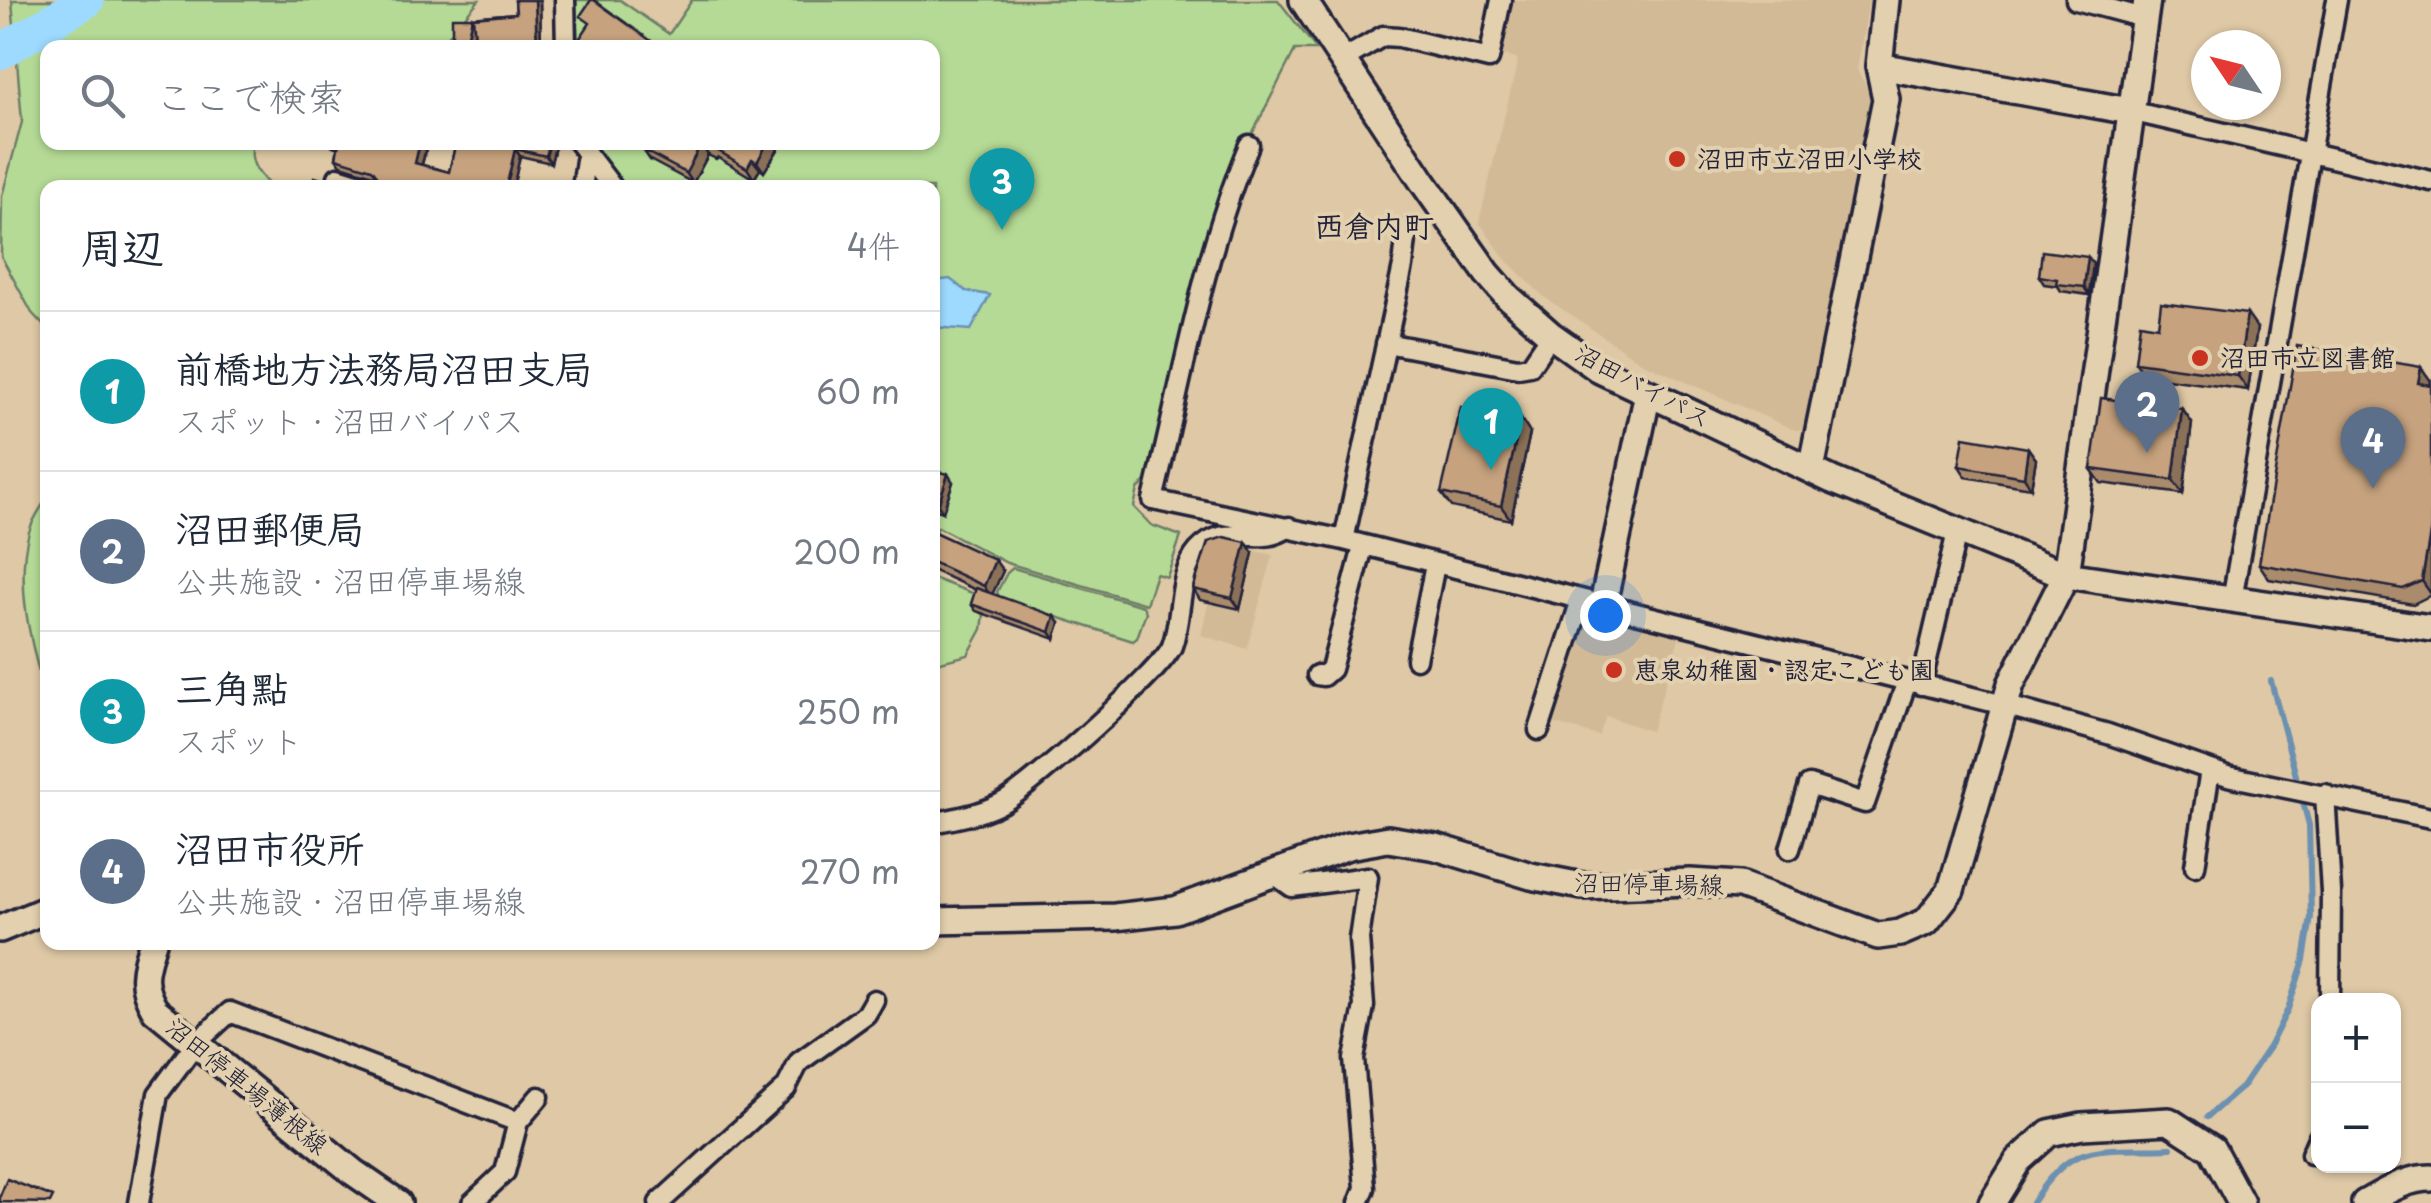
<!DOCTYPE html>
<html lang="ja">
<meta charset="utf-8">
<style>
:root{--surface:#fff;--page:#f2f2f3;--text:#1f2937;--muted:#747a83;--line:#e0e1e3;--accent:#c8321e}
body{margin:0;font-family:"Playpen Sans","Klee One",sans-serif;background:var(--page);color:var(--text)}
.controls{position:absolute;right:30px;bottom:30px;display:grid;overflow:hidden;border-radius:20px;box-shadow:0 2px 8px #0004}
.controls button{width:90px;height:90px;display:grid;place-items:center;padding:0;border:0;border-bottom:2px solid var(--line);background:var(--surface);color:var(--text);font:50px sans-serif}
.compass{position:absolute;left:2191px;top:30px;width:90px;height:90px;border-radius:50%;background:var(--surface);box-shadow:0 2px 8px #0004;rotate:305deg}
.you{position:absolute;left:1605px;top:615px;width:35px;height:35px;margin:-25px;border:8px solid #fff;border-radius:50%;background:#1a73e8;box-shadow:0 0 0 15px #1a73e833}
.badge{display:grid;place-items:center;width:65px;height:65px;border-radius:50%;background:var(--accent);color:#fff;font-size:32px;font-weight:700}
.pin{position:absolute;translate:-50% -82px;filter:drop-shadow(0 2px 5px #0008)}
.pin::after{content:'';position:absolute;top:52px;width:35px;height:30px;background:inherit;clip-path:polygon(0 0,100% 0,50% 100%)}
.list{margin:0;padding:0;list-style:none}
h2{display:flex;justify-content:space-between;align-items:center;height:130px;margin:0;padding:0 40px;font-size:42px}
h2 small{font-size:32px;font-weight:400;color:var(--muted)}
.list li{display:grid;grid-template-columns:65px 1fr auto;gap:30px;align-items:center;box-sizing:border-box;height:160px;padding:0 40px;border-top:2px solid var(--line)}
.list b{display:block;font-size:38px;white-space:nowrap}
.list p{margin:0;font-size:32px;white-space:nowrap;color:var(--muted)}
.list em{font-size:32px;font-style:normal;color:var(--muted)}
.icon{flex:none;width:55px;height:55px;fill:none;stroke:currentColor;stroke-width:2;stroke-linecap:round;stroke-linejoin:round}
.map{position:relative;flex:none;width:2431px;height:1203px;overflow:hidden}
.search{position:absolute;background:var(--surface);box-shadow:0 2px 8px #0004;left:40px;top:40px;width:900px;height:110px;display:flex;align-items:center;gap:25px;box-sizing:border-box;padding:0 35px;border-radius:20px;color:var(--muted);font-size:38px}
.panel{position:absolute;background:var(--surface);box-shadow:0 2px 8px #0004;left:40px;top:180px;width:900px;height:770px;border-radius:20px}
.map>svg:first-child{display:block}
.built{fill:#d3ba97}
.green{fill:#b5da95;stroke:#6c7e68;stroke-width:2.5}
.water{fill:#9ddafe;stroke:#6c90b0;stroke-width:2.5}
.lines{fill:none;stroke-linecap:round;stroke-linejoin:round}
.stream{stroke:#6c90b0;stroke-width:6}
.river{stroke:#9ddafe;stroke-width:35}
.street-casing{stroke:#22223b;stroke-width:25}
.secondary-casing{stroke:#22223b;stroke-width:32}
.street{stroke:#e2d0ae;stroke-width:18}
.secondary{stroke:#e2d0ae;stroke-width:25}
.wall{fill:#aa8b6c;stroke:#22223b;stroke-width:2.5}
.shaded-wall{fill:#8b7158;stroke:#22223b;stroke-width:2.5}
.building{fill:#c6a27e;stroke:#22223b;stroke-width:2.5}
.poi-dot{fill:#c8321e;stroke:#e2d0ae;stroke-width:4}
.labels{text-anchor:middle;stroke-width:8;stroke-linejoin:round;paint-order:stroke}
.poi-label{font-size:25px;font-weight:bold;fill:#22223b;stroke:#e2d0ae;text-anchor:start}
.street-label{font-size:25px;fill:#22223b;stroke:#e2d0ae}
.quarter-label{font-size:30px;font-weight:bold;fill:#22223b;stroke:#e2d0ae}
</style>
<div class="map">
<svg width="2431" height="1203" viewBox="0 0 2431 1203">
<rect width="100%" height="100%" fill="#dec8a5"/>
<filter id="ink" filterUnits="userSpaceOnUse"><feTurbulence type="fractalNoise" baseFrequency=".01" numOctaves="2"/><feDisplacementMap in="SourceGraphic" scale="20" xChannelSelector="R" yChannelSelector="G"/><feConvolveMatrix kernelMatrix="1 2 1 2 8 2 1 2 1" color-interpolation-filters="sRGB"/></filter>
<g filter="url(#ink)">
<path class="built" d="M1508 0H1869L1857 70 1872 96 1807 429 1795 430 1641 362 1544 297 1507 261 1479 222 1518 60 1496 52Z
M1214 542 1273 555 1247 649 1201 635 1208 604 1199 601Z
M1581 600 1683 625 1651 731 1606 716 1599 736 1542 720Z"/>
<path class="green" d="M12 0H479L439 47 48 48V142L253 143C248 163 258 173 271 187L48 188 47 329 32 313 1 256 2 196 22 122Z
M576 0H620L669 34 692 0H1278L1317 50H1295L1248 142 1154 474 1138 489 1134 507 1151 525 1181 536 1167 577 1156 574 1146 604 1007 563 938 527 933 537 932 188H573L578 143 932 142V48L578 47Z
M47 498V703C33 650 14 587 29 532 32 520 41 508 47 498Z
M1013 568 1143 606 1146 612 1137 638 1133 641 1000 599 997 592 1007 573Z
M932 578 975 594 985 607 982 629 968 655 933 664Z"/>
<path class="water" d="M950 279 966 291 990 295 971 330 933 327V281Z"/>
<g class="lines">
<path class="stream" d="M2207 1117 2242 1087 2269 1047 2288 1009 2304 960 2311 917 2309 825 2271 681
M2032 1203C2073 1137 2101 1151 2171 1148"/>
<path class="river" d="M0 52 87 0"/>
<g class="street-casing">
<path id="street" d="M565 0 566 48
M2076 0 2144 18
M1344 59 1383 36 1399 37 1489 59 1501 0
M2130 111 2431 181
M578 142 613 188
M1249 145C1202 257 1182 382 1153 500L1344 540 2004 705 2108 734 2228 776 2431 818
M338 177 373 188
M582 188 587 154
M1386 343 1518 368 1530 366 1551 335
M1344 540 1403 266 1407 230
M2232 600 2337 0
M1416 659 1435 565
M1317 675 1323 676 1331 669 1363 547
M1921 685 1957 532
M1539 730 1581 600
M2325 794 2331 892 2330 1000
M932 823C956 818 984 814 1005 801 1033 784 1162 671 1172 646 1183 616 1177 575 1198 551 1227 519 1257 550 1289 527
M1790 849 1809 785 1865 803 1907 681
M2195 866 2210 770
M1275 875 1292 887 1368 877 1359 939 1364 1006 1354 1059 1365 1188 1359 1203
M2311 1154 2318 1138
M139 1203 158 1094 195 1044 230 1012 518 1122
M472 1203 505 1172 518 1122 539 1097
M659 1203 786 1088 799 1062 866 1014 874 1000"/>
</g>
<g class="secondary-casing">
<path id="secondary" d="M1303 0 1423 182 1487 273 1508 297 1551 335 1600 370 1832 480 2066 575 2431 628
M1879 66 2130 111
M1811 469 1886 99 1879 66 1886 0
M1603 604 1648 393
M932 921 1115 917 1175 910 1348 846 1388 839 1436 847 1531 876 1582 886 1690 882 1740 885 1878 936 1900 933 1926 922 1951 890 2011 684 2066 575 2147 0
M0 929 48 909
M153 942C144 970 139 984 155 1010L353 1172 398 1203
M1992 1203 2018 1161 2049 1133 2082 1126 2169 1121 2212 1149 2241 1203
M2365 1203C2387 1191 2406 1178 2431 1178"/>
</g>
<use href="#street" class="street"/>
<use href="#secondary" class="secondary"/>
</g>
<path class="wall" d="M515 0H540L541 48 475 35 472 48H455L452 43 472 17 516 13Z
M324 142H424L427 145 422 165 449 172 456 142H556L551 163 520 156 513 188 380 180 377 176 341 165 336 158 338 148Z
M647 142 739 144 740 142H775L779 148 764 172 760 169 754 179 718 157 716 159 708 155 693 183 650 160 643 150Z
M2093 264 2089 295 2061 291 2058 286 2044 284 2039 276Z
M2158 326 2257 328 2248 390 2145 376 2135 362Z
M2431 381V595L2413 604 2269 579 2259 564Z
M2182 409 2192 423 2183 494 2101 483 2091 469Z
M1530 433 1511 520 1451 507 1441 493Z
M2028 448 2036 459 2031 488 1966 477 1959 466Z
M932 470 953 482 943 512 932 509Z
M932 531 1003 571 992 594 1060 623 1055 639 976 611 971 604 976 590 932 570Z
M1253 553 1240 609 1200 600 1193 589Z"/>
<path class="shaded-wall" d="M535 0H540L541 48H537Z
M472 17 477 24 472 48H469L466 43Z
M420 142H424L427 145 420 171 415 163Z
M550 142H556L551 163 546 156Z
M768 142H775L779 148 764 172 757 162Z
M701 144 708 155 693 183 686 173Z
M515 149 520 156 513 188H506Z
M752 159 760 169 754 179 747 168Z
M2088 257 2093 264 2089 295 2084 287Z
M2247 314 2257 328 2248 390 2238 376Z
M2421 367 2431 381 2428 397 2418 383Z
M2182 409 2192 423 2183 494 2173 480Z
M1521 419 1530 433 1511 520 1501 506Z
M2028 448 2036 459 2031 488 2024 477Z
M948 474 953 482 943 512 938 505Z
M2431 527V594L2422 581Z
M1246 542 1253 553 1240 609 1232 598Z
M995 560 1003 571 991 597 984 586Z
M1055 616 1060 623 1055 639 1050 632Z"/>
<path class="building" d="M515 0H535L537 48H476L473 17 516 13Z
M591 0H594L661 48H588L578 41 590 23 580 16Z
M452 17H472L466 43H452Z
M337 142H420L415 163 449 172 456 142H550L546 156 515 149 506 188H378L380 179 372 169 336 158 339 143Z
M647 142H736L739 144 740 142H768L757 162 752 159 747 168 710 146 709 149 701 144 686 173 643 150Z
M315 177 350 188H313Z
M2042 251 2088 257 2084 287 2056 284 2057 279 2039 276Z
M2161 303 2247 314 2238 376 2135 362 2140 323 2158 326Z
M2297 346 2421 367 2418 383 2431 385V527L2422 581 2403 589 2259 564Z
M2101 398 2182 409 2173 480 2091 469Z
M1461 407 1521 419 1501 506 1441 493Z
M1964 437 2028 448 2024 477 1959 466Z
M932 470 948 474 938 505 932 503Z
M932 531 995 560 984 586 932 562Z
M1224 537 1246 542 1232 598 1193 589 1208 542Z
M976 588 1055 616 1050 632 971 604Z
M7 1179 53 1197 50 1203 0 1202V1196Z"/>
</g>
<g class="poi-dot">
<circle cx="1677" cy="159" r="10"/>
<circle cx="2200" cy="358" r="10"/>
<circle cx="1614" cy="670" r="10"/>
</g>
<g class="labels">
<g class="poi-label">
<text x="1697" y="168">沼田市立沼田小学校</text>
<text x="2220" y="367">沼田市立図書館</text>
<text x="1634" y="679">恵泉幼稚園・認定こども園</text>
</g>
<g class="street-label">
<text transform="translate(1643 386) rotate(28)" y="9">沼田バイパス</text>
<text transform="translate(1649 884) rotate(1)" y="9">沼田停車場線</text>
<text transform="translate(247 1086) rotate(39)" y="9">沼田停車場薄根線</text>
</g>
<g class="quarter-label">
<text x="1374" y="237">西倉内町</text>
</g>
</g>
</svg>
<div class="controls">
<button>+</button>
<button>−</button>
</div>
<svg class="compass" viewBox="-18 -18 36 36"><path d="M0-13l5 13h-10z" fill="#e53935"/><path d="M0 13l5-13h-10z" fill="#747a83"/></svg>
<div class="you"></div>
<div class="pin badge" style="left:1491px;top:470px;background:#0f9aa8">1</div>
<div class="pin badge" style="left:2147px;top:453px;background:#5c6f8a">2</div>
<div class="pin badge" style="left:1002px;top:230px;background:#0f9aa8">3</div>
<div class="pin badge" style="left:2373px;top:489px;background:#5c6f8a">4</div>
<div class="search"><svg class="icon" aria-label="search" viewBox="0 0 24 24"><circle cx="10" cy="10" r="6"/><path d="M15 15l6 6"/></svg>ここで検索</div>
<section class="panel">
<h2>周辺<small>4件</small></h2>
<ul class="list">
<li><span class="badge" style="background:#0f9aa8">1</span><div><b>前橋地方法務局沼田支局</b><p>スポット · 沼田バイパス</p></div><em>60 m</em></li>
<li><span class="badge" style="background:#5c6f8a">2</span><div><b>沼田郵便局</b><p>公共施設 · 沼田停車場線</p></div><em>200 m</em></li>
<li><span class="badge" style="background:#0f9aa8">3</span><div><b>三角點</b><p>スポット</p></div><em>250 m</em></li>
<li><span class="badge" style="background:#5c6f8a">4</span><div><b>沼田市役所</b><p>公共施設 · 沼田停車場線</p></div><em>270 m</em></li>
</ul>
</section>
</div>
